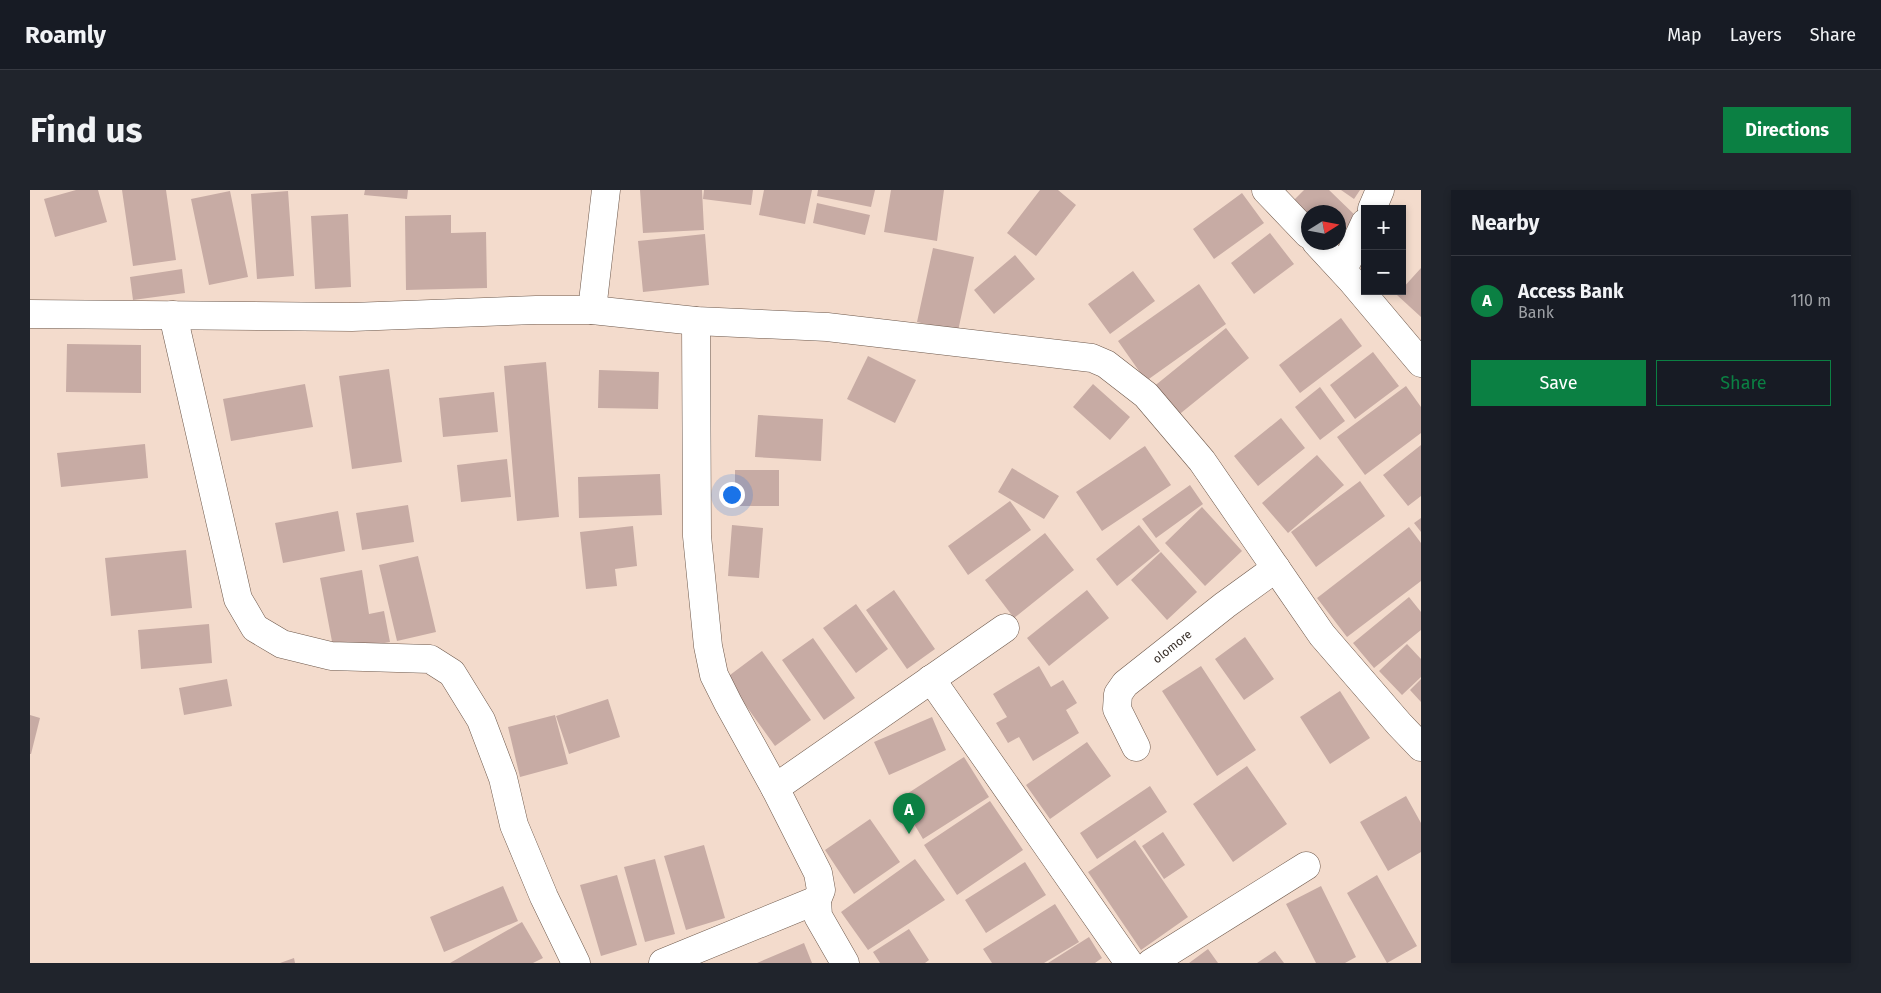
<!DOCTYPE html>
<meta charset="utf-8">
<style>
:root{--surface:#171b24;--page:#20242c;--text:#f1f3f6;--muted:#9ea1a6;--line:#363941;--accent:#0b8043}
body{margin:0;font-family:"Fira Sans",sans-serif;background:var(--page);color:var(--text)}
.controls{position:absolute;right:15px;top:15px;display:grid;overflow:hidden;border-radius:0px;box-shadow:0 2px 8px #0003}
.controls button{width:45px;height:45px;display:grid;place-items:center;padding:0;border:0;border-bottom:1px solid var(--line);background:var(--surface);color:var(--text);font:25px sans-serif}
.compass{position:absolute;left:1271px;top:15px;width:45px;height:45px;border-radius:50%;background:var(--surface);box-shadow:0 2px 8px #0003;rotate:79deg}
.you{position:absolute;left:701px;top:304px;width:18px;height:18px;margin:-12px;border:4px solid #fff;border-radius:50%;background:#1a73e8;box-shadow:0 0 0 8px #1a73e833}
.badge{display:grid;place-items:center;width:32px;height:32px;border-radius:50%;background:var(--accent);color:#fff;font-size:16px;font-weight:700}
.pin{position:absolute;translate:-50% -41px;filter:drop-shadow(0 1px 2px #0008)}
.pin::after{content:'';position:absolute;top:26px;width:18px;height:15px;background:inherit;clip-path:polygon(0 0,100% 0,50% 100%)}
.list{margin:0;padding:0;list-style:none}
h2{display:flex;justify-content:space-between;align-items:center;height:65px;margin:0;padding:0 20px;font-size:21px}
h2 small{font-size:16px;font-weight:400;color:var(--muted)}
.list li{display:grid;grid-template-columns:32px 1fr auto;gap:15px;align-items:center;box-sizing:border-box;height:90px;padding:0 20px;border-top:1px solid var(--line)}
.list b{display:block;font-size:19px;white-space:nowrap}
.list p{margin:0;font-size:16px;white-space:nowrap;color:var(--muted)}
.list em{font-size:16px;font-style:normal;color:var(--muted)}
.actions{display:flex;gap:10px;padding:15px 20px}
.actions a{flex:1;padding:11px 0;border:1px solid var(--accent);border-radius:0px;text-align:center;font-size:18px;color:var(--accent)}
.actions .main{background:var(--accent);color:#fff}
.map{position:relative;flex:none;width:1391px;height:773px;overflow:hidden;border-radius:0px}
header{display:flex;align-items:center;gap:30px;box-sizing:border-box;height:70px;padding:0 25px;background:var(--surface);border-bottom:1px solid var(--line)}
header strong{font-size:24px}
nav{display:flex;gap:28px;margin-inline-start:auto;font-size:18px}
.intro{display:flex;align-items:center;justify-content:space-between;box-sizing:border-box;height:120px;padding:0 30px}
h1{margin:0;font-size:35px}
.button{padding:12px 22px;border-radius:0px;background:var(--accent);color:#fff;font-size:18px;font-weight:700}
main{display:flex;gap:30px;padding:0 30px}
aside{flex:1;background:var(--surface);border-radius:0px;box-shadow:0 2px 8px #0003}
.map>svg:first-child{display:block}
.building{fill:#c7aba4}
.lines{fill:none;stroke-linecap:round;stroke-linejoin:round}
.minor-casing{stroke:#6d584b;stroke-width:29}
.minor{stroke:#fff;stroke-width:28}
.labels{text-anchor:middle;stroke-width:4.5;stroke-linejoin:round;paint-order:stroke}
.street-label{font-size:12px;fill:#382f29;stroke:#fff}
</style>
<header>
<strong>Roamly</strong>
<nav><a>Map</a><a>Layers</a><a>Share</a></nav>
</header>
<div class="intro"><h1>Find us</h1><a class="button">Directions</a></div>
<main>
<div class="map">
<svg width="1391" height="773" viewBox="0 0 1391 773">
<rect width="100%" height="100%" fill="#f3dbcc"/>
<path class="building" d="M46 0H68L77 32 25 47 14 9Z
M92 0H136L146 70 103 76Z
M335 0H378L377 9 334 5Z
M610 0H672L674 40 613 43Z
M674 0H723L721 15 673 9Z
M734 0H782L775 34 729 25Z
M788 0H845L841 17 787 6Z
M861 0H914L907 51 854 42Z
M1010 0H1028L1046 15 1006 66 977 43Z
M1274 0H1299L1330 30 1308 52V22H1278V36L1258 16Z
M1311 0H1330L1324 9Z
M200 1 218 87 179 95 161 9Z
M258 1 264 86 227 89 221 4Z
M1212 3 1234 33 1184 69 1163 39Z
M787 13 840 25 835 45 783 33Z
M318 24 321 97 285 99 281 26Z
M421 25V43L456 42 457 98 376 100 375 26Z
M1240 43 1264 74 1224 104 1201 73Z
M675 44 679 95 613 102 608 51Z
M903 58 944 67 928 141 887 132Z
M985 65 1005 89 964 124 944 100Z
M1391 78V127L1367 105 1372 101V99Z
M152 79 155 103 103 110 100 87Z
M1103 81 1125 111 1080 144 1058 114Z
M1169 94 1196 134 1116 191 1088 151Z
M1311 128 1332 156 1270 203 1249 175Z
M1196 138 1219 168 1146 227 1122 198Z
M37 154 111 155V203L36 202Z
M1343 162 1369 196 1325 229 1300 195Z
M838 166 886 190 865 233 817 209Z
M516 172 529 327 487 331 474 176Z
M359 179 372 272 322 279 309 186Z
M569 180 629 182 628 219 568 218Z
M275 194 283 237 201 251 193 209Z
M1063 194 1100 227 1080 250 1043 217Z
M1376 196 1391 217V243L1335 285 1307 247Z
M1290 197 1315 231 1290 250 1265 217Z
M464 202 468 242 413 247 409 208Z
M728 225 793 229 791 271 725 267Z
M1251 228 1275 258 1228 296 1204 266Z
M115 254 118 288 31 297 27 263Z
M1391 255V306L1378 316 1353 285Z
M1115 256 1141 295 1072 341 1046 302Z
M1287 265 1314 295 1258 343 1232 313Z
M477 269 481 307 431 312 427 275Z
M982 278 1029 306 1014 329 968 302Z
M705 280H749V316H705Z
M630 284 632 325 549 328 548 287Z
M1330 291 1355 326 1286 377 1261 342Z
M1160 295 1173 314 1126 348 1112 329Z
M980 311 1001 340 938 385 918 356Z
M378 315 384 352 332 360 326 323Z
M1172 317 1212 361 1175 396 1135 353Z
M308 321 315 361 253 373 245 333Z
M1391 328V342L1384 333Z
M702 335 733 338 729 388 698 386Z
M1109 335 1130 361 1087 396 1066 369Z
M603 336 607 376 585 379 587 396 556 399 550 342Z
M1379 337 1391 353V391L1317 447 1287 408Z
M1015 343 1044 380 984 428 955 390Z
M156 360 162 418 81 426 75 368Z
M1131 362 1167 402 1137 430 1101 390Z
M388 366 406 442 367 451 349 375Z
M332 380 339 424 354 421 360 452 304 462 290 388Z
M864 400 905 459 877 479 836 420Z
M1057 400 1079 428 1019 476 997 448Z
M1379 407 1391 422V440L1344 478 1323 453Z
M826 414 858 459 826 483 793 438Z
M179 434 182 473 111 479 108 440Z
M1215 447 1244 489 1214 510 1185 469Z
M783 448 825 508 794 530 752 470Z
M1377 454 1391 469V487L1372 505 1349 481Z
M732 461 781 530 745 556 696 488Z
M1009 476 1021 497 1033 490 1047 513 1036 520 1049 543 1003 571 989 547 978 553 966 533 977 527 963 504Z
M1171 476 1226 560 1187 586 1132 501Z
M197 489 202 516 154 525 149 498Z
M1391 489V512L1380 500Z
M1310 501 1340 548 1300 574 1270 527Z
M578 509 590 547 539 564 526 526Z
M0 525 10 528 1 564H0Z
M525 525 538 574 490 587 478 537Z
M902 527 916 560 859 585 844 552Z
M1057 552 1081 586 1020 629 996 595Z
M934 567 959 607 893 649 869 609Z
M1217 576 1257 634 1203 672 1163 614Z
M1120 596 1137 622 1067 669 1050 643Z
M1376 606 1391 633V662L1358 681 1330 632Z
M960 611 993 660 927 705 894 655Z
M840 629 870 672 824 704 795 660Z
M1133 642 1155 675 1134 689 1112 656Z
M1105 650 1158 727 1111 760 1058 682Z
M674 655 695 728 656 740 634 666Z
M625 669 645 744 615 752 594 677Z
M885 669 915 710 838 760 811 722Z
M995 672 1016 705 956 743 935 710Z
M587 685 607 755 571 766 550 695Z
M1347 685 1387 756 1357 773 1317 703Z
M473 696 488 731 414 762 400 727Z
M1291 696 1326 767 1315 773H1286L1256 714Z
M1025 714 1049 752 1014 773H962L953 759Z
M492 732 513 768 503 773H420Z
M879 739 899 770 895 773H850L843 762Z
M1059 747 1072 768 1065 773H1018Z
M774 753 782 773H727Z
M1178 759 1188 773H1159Z
M1245 761 1254 773H1227Z
M264 768 265 773H250Z"/>
<g class="lines">
<g class="minor-casing">
<g id="minor">
<path d="M1236 0 1278 44"/>
<path d="M1342 19 1350 0"/>
<path d="M1286 52 1322 91 1391 173"/>
<path d="M1313 80 1335 33"/>
<path d="M562 120 576 0"/>
<path d="M0 124 322 127 506 120H562L666 131 797 137 1062 168 1076 174 1116 205 1172 271 1292 445 1369 534 1391 557"/>
<path d="M143 125 208 409 225 438 252 454 301 466 400 469 422 483 451 530 473 588 484 635 514 707 546 773"/>
<path d="M666 131 667 346 678 456 684 485 698 513 745 598 788 683 791 700 787 710 788 726 815 773"/>
<path d="M901 489 1099 773"/>
<path id="s1" d="M1106 557 1087 519 1088 504 1095 494 1195 415 1246 378"/>
<path d="M745 598 975 438"/>
<path d="M633 773 787 710"/>
<path d="M1121 773 1276 676"/>
</g>
</g>
<use href="#minor" class="minor"/>
</g>
<g class="labels">
<g class="street-label">
<text dy="4" stroke="none"><textPath href="#s1" startOffset="130">olomore</textPath></text>
</g>
</g>
</svg>
<div class="controls">
<button>+</button>
<button>−</button>
</div>
<svg class="compass" viewBox="-18 -18 36 36"><path d="M0-13l5 13h-10z" fill="#e53935"/><path d="M0 13l5-13h-10z" fill="#9ea1a6"/></svg>
<div class="you"></div>
<div class="pin badge" style="left:879px;top:644px">A</div>
</div>
<aside>
<h2>Nearby<small></small></h2>
<ul class="list">
<li><span class="badge">A</span><div><b>Access Bank</b><p>Bank</p></div><em>110 m</em></li>
</ul>
<div class="actions"><a class="main">Save</a><a>Share</a></div>
</aside>
</main>
